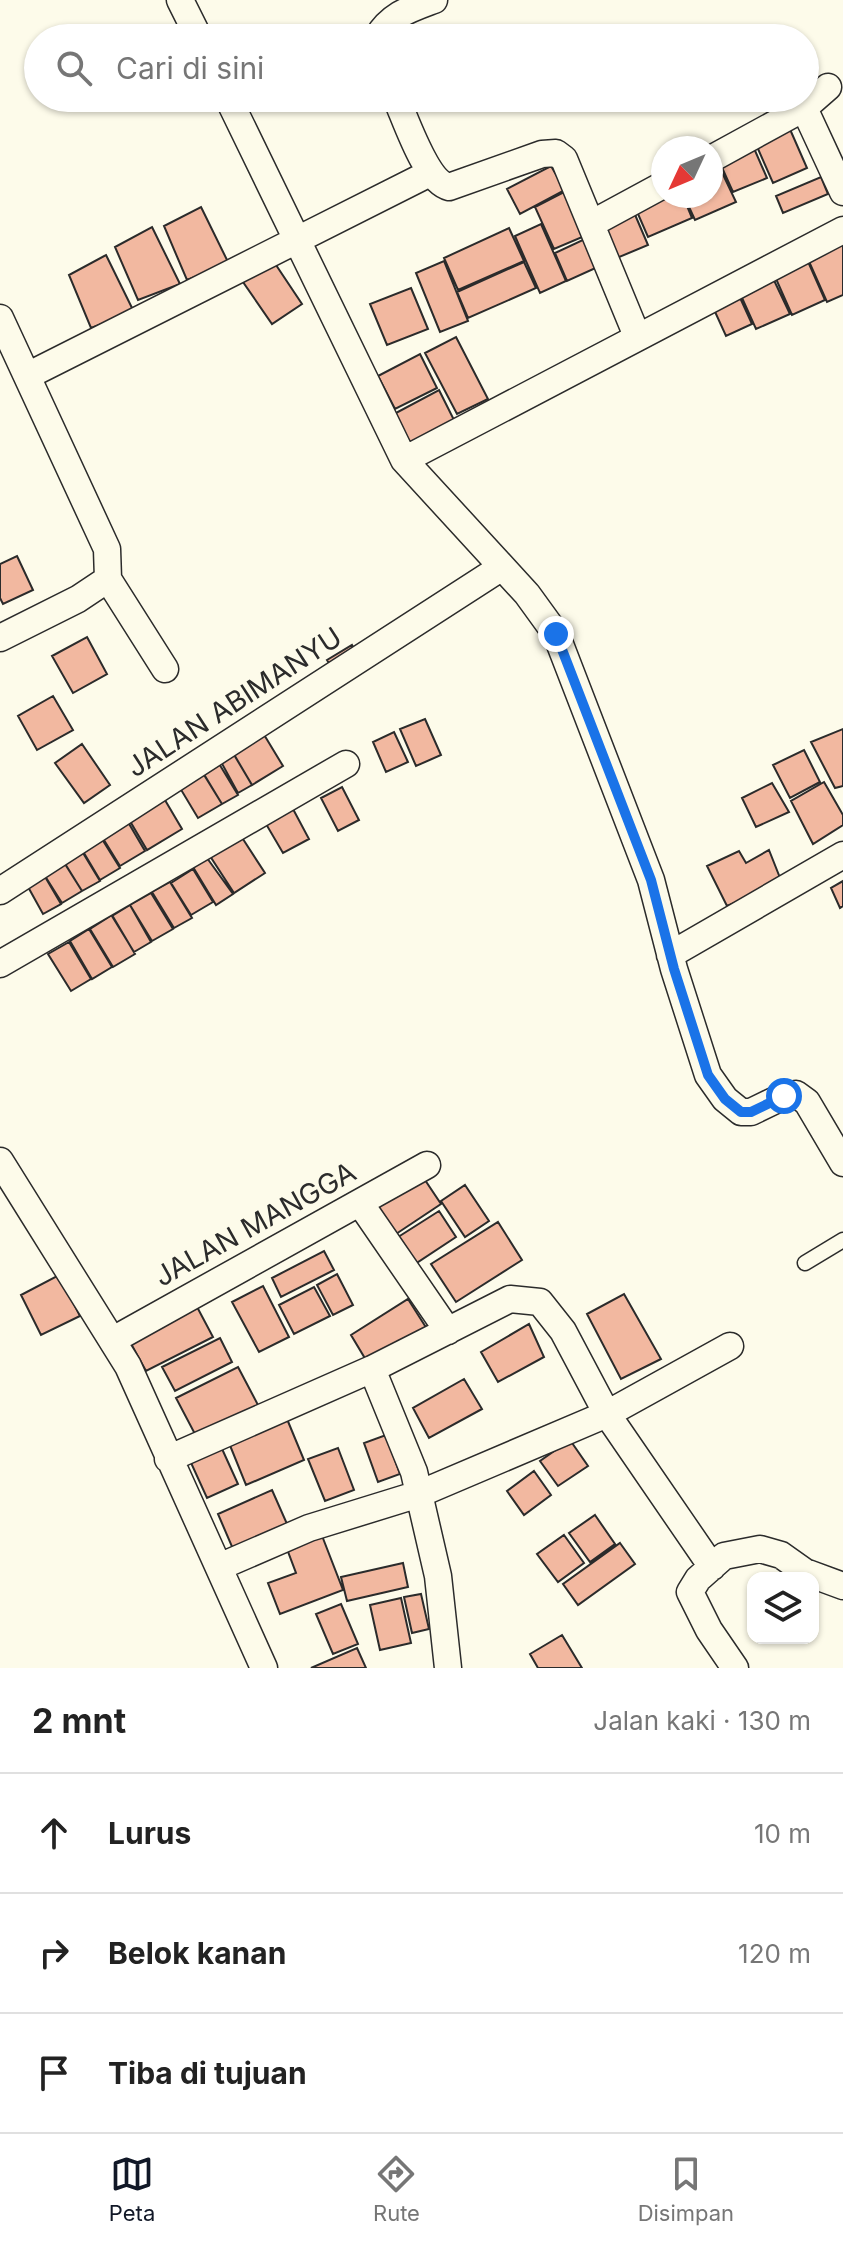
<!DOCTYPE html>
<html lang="id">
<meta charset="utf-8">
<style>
:root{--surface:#fff;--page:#f2f2f2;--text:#222;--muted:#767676;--line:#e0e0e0;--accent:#111827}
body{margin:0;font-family:Inter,sans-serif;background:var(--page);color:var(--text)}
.controls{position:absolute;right:24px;bottom:24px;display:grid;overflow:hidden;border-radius:16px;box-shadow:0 2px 6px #0004}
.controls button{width:72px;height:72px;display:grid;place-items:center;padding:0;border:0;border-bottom:2px solid var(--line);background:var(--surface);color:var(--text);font:40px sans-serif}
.compass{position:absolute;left:651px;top:136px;width:72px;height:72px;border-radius:50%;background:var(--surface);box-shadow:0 2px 6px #0004;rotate:226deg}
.stop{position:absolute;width:24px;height:24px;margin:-18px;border:6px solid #1a73e8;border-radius:50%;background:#fff}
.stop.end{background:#1a73e8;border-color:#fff;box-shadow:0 2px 8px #0008}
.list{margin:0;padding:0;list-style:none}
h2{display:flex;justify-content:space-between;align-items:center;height:104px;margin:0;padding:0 32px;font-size:34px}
h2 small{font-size:26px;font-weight:400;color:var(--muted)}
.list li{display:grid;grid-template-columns:52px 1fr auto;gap:24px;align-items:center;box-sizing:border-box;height:120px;padding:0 32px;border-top:2px solid var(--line)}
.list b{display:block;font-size:30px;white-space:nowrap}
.list em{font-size:26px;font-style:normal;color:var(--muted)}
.icon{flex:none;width:44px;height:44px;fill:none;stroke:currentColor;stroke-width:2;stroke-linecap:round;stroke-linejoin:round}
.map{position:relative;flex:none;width:843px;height:1668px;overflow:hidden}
.search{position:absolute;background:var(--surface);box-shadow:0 2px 6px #0004;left:24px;right:24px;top:24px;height:88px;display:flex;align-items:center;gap:20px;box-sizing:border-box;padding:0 28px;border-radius:44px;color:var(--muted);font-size:30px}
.sheet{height:464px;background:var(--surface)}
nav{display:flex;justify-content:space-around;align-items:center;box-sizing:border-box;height:112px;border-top:2px solid var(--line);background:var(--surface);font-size:22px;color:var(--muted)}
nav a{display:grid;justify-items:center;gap:4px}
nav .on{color:var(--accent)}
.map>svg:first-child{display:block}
.building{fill:#f2b8a0;stroke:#2b2b2b;stroke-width:2}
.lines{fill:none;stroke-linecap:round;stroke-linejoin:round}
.lane-casing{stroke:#2b2b2b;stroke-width:17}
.street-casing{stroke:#2b2b2b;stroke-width:29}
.lane{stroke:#fdfbea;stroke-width:14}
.street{stroke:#fdfbea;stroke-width:26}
.route{stroke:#1a73e8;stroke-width:10}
.labels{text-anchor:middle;stroke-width:6;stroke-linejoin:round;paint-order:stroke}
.street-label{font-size:28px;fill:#2b2b2b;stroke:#fdfbea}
</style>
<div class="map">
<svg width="843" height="1668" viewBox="0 0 843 1668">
<rect width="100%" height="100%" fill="#fdfbea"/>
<path class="building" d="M789 127 807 168 773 183 755 142Z
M753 146 767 178 733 192 719 161Z
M551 166 565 190 520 214 507 189Z
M719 166 736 202 695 220 684 196H711V169Z
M821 177 828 194 783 213 776 196Z
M566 191 587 235 554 249 535 207Z
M663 196H683L692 218 648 237 635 207Z
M201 207 229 264 187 280 164 226Z
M633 210 648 245 612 260 597 226Z
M541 224 566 281 540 293 515 236Z
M152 227 180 284 138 300 115 247Z
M509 228 524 261 458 290 444 258Z
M587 238 600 266 567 281 555 253Z
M843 240V295L827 302 807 257Z
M106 255 134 312 91 328 69 275Z
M806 257 825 300 792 315 773 272Z
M444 261 468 321 440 332 416 273Z
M274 262 302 304 272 324 243 282Z
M524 262 536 288 468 318 457 292Z
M771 274 790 314 756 329 738 289Z
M411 288 428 329 387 345 370 304Z
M737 291 752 324 726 336 711 303Z
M456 337 488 399 457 414 425 353Z
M420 354 437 388 395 409 378 376Z
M439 390 456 424 411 448 394 414Z
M17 556 33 590 3 604 0 598V564Z
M87 637 107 674 73 693 52 656Z
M352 645 359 657 335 672 327 660Z
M53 696 73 730 37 750 18 716Z
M425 719 441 755 416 766 400 729Z
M843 729V786L835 788 811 742Z
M394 732 408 762 386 772 373 742Z
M263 733 283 766 252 785 232 751Z
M82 744 110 785 84 803 55 763Z
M804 750 820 782 790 798 773 765Z
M233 753 252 785 238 793 220 760Z
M218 762 238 795 222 804 202 771Z
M201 770 222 804 198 818 177 783Z
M824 782 843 815V825L813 844 791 801Z
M772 783 789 812 756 827 742 798Z
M342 787 359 820 338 831 321 798Z
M162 795 182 829 147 850 127 816Z
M293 809 309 839 283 853 266 824Z
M125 817 145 851 120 866 99 832Z
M97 831 120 868 100 880 78 843Z
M241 836 265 873 234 893 210 856Z
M77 843 100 881 82 891 59 854Z
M769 850 782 883 727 906 707 866 739 851 746 863Z
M207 858 233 894 216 905 193 867Z
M65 864 82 891 62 903 45 876Z
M193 869 213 902 191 915 171 883Z
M44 875 61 904 43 914 27 885Z
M843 881V906L840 908 831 888Z
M170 882 192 918 174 928 152 892Z
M151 893 173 929 152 941 130 905Z
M130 905 151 942 134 952 112 916Z
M112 915 135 954 113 967 90 929Z
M89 929 112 967 92 979 70 941Z
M69 942 91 979 71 991 48 954Z
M423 1177 441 1204 393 1236 374 1209Z
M465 1185 489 1221 465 1237 441 1201Z
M439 1211 456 1237 412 1266 395 1239Z
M498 1222 522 1260 456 1302 431 1264Z
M324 1251 334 1270 281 1297 272 1278Z
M337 1274 353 1305 333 1315 317 1285Z
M59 1275 80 1316 41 1335 21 1295Z
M263 1286 289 1337 259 1352 232 1302Z
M314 1287 330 1316 294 1334 279 1305Z
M624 1294 661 1359 621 1379 587 1314Z
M408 1299 427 1329 369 1365 351 1335Z
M196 1305 213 1337 146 1371 129 1340Z
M529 1324 544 1357 498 1382 481 1352Z
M220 1338 232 1362 175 1391 162 1367Z
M238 1367 258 1405 196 1436 176 1398Z
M464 1379 482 1409 429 1438 413 1408Z
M287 1419 304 1460 246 1485 229 1443Z
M386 1435 400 1474 378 1482 364 1443Z
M218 1440 238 1484 207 1498 187 1454Z
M570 1440 588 1466 558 1486 540 1461Z
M338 1448 354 1490 325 1501 308 1459Z
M534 1471 551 1495 524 1515 507 1491Z
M272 1490 291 1533 236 1556 218 1514Z
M595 1515 615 1544 590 1562 569 1533Z
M319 1528 343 1590 280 1614 268 1583 296 1573 284 1541Z
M564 1535 584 1563 558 1582 537 1554Z
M620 1543 635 1564 578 1605 563 1584Z
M403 1563 408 1587 347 1601 341 1577Z
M421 1594 429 1629 412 1633 404 1597Z
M401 1598 411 1643 380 1650 370 1605Z
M341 1604 358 1644 333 1654 316 1614Z
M562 1635 582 1668H538L530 1654Z
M357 1648 366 1668H311Z"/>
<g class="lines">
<g class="lane-casing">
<path id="lane" d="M805 1263 843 1240"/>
</g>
<g class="street-casing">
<path id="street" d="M180 0 199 38
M377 38C390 15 410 9 434 0
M228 98 404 460 843 230
M396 98C406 120 426 182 449 187L542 154 556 153 564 159 637 336
M804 108 843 192
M711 159 804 108 828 87
M591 224 663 185
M0 318 107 549 108 579 165 669
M27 376 430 173
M404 460 527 594 556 634 651 880 674 969 708 1075 725 1099 741 1112H751L784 1096 796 1094 807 1102 843 1163
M0 638 78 599 108 579
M0 891 502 567
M670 955 843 855
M0 964 346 764
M0 1161 128 1366 264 1668
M360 1203 448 1331
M113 1340 427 1165
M372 1369 414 1472 438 1576 448 1668
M168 1459 372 1369 510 1299 540 1302 563 1331 607 1414 730 1346
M219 1567 309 1528 419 1494 607 1414 712 1567
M735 1668 709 1630 690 1592 698 1579 724 1556 760 1549 781 1555 805 1572 843 1586"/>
</g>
<use href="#lane" class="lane"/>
<use href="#street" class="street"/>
</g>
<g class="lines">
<path class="route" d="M556 634 651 880 674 969 708 1075 725 1099 741 1112H751L784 1096"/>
</g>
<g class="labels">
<g class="street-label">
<text transform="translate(234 702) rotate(-33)" y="10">JALAN ABIMANYU</text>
<text transform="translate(255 1224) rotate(-29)" y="10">JALAN MANGGA</text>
</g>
</g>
</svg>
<div class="controls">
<button><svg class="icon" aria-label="layers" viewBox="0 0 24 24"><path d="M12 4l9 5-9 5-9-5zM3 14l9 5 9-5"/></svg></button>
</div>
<svg class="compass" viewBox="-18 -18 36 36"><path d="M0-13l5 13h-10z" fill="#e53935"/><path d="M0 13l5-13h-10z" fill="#767676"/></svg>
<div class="stop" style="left:784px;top:1096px"></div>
<div class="stop end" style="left:556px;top:634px"></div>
<div class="search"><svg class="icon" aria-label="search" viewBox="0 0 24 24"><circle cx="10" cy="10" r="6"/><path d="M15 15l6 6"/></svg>Cari di sini</div>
</div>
<section class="sheet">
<h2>2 mnt<small>Jalan kaki · 130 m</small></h2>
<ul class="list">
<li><svg class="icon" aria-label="ahead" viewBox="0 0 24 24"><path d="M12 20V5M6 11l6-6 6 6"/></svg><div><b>Lurus</b></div><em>10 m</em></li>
<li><svg class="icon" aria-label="right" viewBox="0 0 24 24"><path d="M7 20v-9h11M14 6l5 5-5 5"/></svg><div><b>Belok kanan</b></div><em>120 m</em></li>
<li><svg class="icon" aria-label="arrive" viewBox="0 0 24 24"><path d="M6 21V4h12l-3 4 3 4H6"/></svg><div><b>Tiba di tujuan</b></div></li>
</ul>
</section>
<nav>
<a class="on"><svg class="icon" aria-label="map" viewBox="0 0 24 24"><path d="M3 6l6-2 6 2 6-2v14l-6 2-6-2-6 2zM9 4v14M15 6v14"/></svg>Peta</a>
<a><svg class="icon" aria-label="directions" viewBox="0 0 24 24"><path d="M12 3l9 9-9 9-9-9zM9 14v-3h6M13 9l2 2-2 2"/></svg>Rute</a>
<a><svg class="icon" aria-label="saved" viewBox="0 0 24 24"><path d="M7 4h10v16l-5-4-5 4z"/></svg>Disimpan</a>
</nav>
